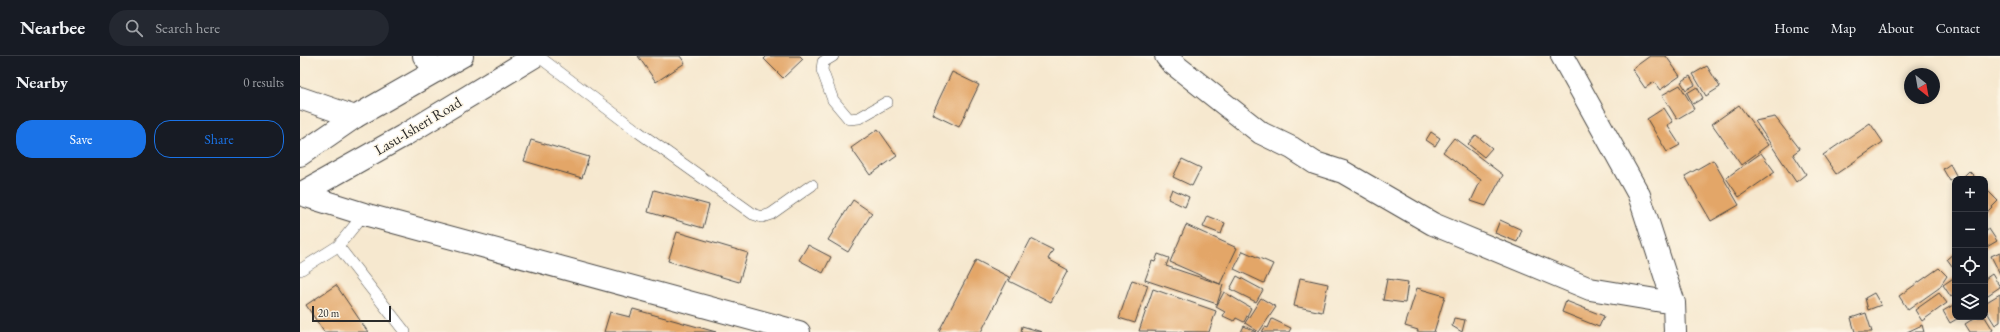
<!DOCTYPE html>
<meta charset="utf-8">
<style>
:root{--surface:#171b24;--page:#242831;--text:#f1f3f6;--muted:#9ea1a6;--line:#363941;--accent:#1a73e8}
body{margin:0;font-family:"EB Garamond",serif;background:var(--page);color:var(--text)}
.controls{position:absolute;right:12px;bottom:12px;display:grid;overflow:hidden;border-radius:8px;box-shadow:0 2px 6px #0003}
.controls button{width:36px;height:36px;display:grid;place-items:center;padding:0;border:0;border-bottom:1px solid var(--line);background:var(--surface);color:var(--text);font:20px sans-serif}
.compass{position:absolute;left:1604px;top:12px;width:36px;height:36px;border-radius:50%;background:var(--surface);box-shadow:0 2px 6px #0003;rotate:149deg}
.scale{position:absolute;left:12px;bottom:10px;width:79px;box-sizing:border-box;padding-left:4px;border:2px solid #2b2b2b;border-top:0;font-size:11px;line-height:14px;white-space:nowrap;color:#2b2b2b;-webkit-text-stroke:3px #fcf5e5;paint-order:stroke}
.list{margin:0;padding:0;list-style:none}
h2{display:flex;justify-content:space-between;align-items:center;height:52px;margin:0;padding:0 16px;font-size:17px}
h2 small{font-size:13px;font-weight:400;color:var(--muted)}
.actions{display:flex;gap:8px;padding:12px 16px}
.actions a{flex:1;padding:9px 0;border:1px solid var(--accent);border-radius:16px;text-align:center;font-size:14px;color:var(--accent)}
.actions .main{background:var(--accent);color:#fff}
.icon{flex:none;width:22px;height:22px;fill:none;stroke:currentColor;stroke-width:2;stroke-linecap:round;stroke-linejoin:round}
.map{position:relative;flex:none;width:1700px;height:276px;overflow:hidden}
header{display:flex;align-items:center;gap:24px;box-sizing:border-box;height:56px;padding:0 20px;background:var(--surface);border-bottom:1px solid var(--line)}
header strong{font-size:19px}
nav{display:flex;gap:22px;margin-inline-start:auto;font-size:14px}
.search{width:280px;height:36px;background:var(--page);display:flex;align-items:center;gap:10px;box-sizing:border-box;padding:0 14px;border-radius:22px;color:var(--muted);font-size:15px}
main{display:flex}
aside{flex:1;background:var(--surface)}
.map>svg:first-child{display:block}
.building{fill:#e3a667}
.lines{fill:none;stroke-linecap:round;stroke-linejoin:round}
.service-casing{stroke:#494744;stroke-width:12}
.minor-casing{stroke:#494744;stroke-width:24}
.primary-casing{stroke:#494744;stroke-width:24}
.service{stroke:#fff;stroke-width:11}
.minor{stroke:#fff;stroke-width:22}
.primary{stroke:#fff;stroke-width:22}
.labels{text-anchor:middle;stroke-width:3;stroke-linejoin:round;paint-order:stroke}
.street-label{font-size:15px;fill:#2b2b2b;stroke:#fcf5e5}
</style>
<header>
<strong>Nearbee</strong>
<div class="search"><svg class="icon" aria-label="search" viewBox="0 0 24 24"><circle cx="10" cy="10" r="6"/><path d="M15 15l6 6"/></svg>Search here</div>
<nav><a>Home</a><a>Map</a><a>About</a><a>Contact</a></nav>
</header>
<main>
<aside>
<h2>Nearby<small>0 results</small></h2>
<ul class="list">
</ul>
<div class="actions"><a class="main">Save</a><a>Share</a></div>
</aside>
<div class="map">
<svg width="1700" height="276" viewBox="0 0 1700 276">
<rect width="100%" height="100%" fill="#fcf5e5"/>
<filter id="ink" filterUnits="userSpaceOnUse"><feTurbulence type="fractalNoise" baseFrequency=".025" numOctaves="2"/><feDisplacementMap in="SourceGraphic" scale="8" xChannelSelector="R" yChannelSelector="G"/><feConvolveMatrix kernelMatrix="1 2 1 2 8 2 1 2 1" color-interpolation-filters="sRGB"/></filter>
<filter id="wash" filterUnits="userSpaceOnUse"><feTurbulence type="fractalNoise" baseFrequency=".012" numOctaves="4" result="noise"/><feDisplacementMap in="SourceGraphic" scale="16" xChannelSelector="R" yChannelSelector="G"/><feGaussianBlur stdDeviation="0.9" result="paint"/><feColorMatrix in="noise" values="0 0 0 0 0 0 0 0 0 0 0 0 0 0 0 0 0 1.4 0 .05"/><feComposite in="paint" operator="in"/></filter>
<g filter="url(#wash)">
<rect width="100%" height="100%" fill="#f6e8cf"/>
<g id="blocks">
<path class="building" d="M338 0H380L385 7 356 26Z
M467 0H500L503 3 483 22 464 3Z
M1350 0H1366L1380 20 1360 34 1354 26 1345 32 1332 13Z
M1407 10 1420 31 1406 40 1393 18Z
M652 16 679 29 659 71 632 58Z
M1390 20 1395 29 1386 34 1381 26Z
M1380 29 1394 53 1377 63 1362 39Z
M1397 31 1403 42 1393 48 1387 37Z
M1439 49 1468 89 1441 109 1412 68Z
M1364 52 1373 66 1367 69 1380 89 1367 96 1347 63Z
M1475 61 1500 93 1493 98 1506 118 1496 126 1455 65Z
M1570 67 1583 86 1536 118 1523 99Z
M578 73 597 100 570 119 551 92Z
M1131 76 1140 82 1135 90 1126 84Z
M1176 79 1192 92 1184 101 1168 88Z
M1154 82 1203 119 1186 150 1171 145 1181 124 1143 96Z
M231 84 289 101 282 122 224 105Z
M1461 97 1475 116 1439 141 1426 122Z
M882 103 901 112 892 130 873 121Z
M1413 104 1439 149 1411 165 1385 120Z
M1650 108 1657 121 1650 125 1643 113Z
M1669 115 1677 123H1661Z
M1685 132 1698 145 1685 158Z
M872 133 889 141 885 151 868 143Z
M354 134 409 149 403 172 348 156Z
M553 144 572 157 548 196 528 184Z
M908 160 925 167 921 178 903 171Z
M1200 164 1222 174 1217 186 1195 177Z
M886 169 937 192 920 228 870 206Z
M1689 173 1697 185 1685 192V176Z
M377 176 448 197 439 226 368 205Z
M731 183 753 194 748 203 768 214 751 246 709 225Z
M508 189 531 201 523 217 499 204Z
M943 195 973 208 964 227 934 213Z
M1655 196V214L1647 203Z
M1700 196V218L1691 200Z
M858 198 869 202 866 210 923 229 917 248 845 224 852 205 855 206Z
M676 204 709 221 681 276H641L639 275Z
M1639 212 1647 220 1639 232 1608 254 1599 240Z
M1692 218 1700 231 1685 241V223Z
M937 220 963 234 956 246 930 233Z
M1655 221V238L1651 241 1643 229Z
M1000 222 1028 228 1022 256 994 250Z
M1087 223 1108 226 1105 247 1083 244Z
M832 224 848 229 835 267 819 262Z
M36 229 68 276H24L6 249Z
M1117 232 1145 240 1134 276H1117L1118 274 1105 270Z
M853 233 916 255 909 276 839 275Z
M924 236 951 252 944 266 936 262 934 265 923 260 925 256 916 251Z
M1574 237 1581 249 1568 254 1565 242Z
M1639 237 1647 247 1622 265 1615 254Z
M1700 238V266L1695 269 1685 253V247Z
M961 242 976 251 959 276 945 267Z
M1266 245 1304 260 1299 271 1262 256Z
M1655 248V261H1660L1650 267 1643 255Z
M333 253 416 276H304L310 256 330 261Z
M1566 257 1572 276H1555L1551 262Z
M1676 261H1685L1693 274 1690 276H1670L1665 268Z
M1154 262 1165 264 1162 276 1152 270Z
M972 263 991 272 989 276H962L965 271 968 272Z
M1622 269 1624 276H1607Z
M722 270 742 276H721Z
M944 270 956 276H941Z"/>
</g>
</g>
<g filter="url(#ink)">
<use href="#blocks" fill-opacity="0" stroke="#494744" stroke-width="1"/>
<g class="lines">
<g class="service-casing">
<path id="service" d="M238 0 337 75 453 158 462 161 471 158 512 129
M533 0 523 6 522 14 533 44 549 63 559 62 587 46
M38 190 105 276
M0 214 38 190 64 158"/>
</g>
<g class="minor-casing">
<path id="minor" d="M124 0 136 15
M866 0 871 6 961 77 992 92 1015 107 1043 116 1133 168 1290 233 1374 247
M1262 0 1339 139 1374 247 1375 276
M0 42 55 61
M0 138 64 158 499 276"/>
</g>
<g class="primary-casing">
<path id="primary" d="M0 99 55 61 162 0
M0 138 103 80 235 0"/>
</g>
<use href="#service" class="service"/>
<use href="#minor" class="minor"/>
<use href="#primary" class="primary"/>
</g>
</g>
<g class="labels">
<g class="street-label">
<text transform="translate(118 70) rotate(-31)" y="5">Lasu-Isheri Road</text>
</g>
</g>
</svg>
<div class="controls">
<button>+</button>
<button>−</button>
<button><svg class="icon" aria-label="locate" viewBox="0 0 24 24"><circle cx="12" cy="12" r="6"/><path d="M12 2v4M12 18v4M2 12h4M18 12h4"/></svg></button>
<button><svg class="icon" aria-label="layers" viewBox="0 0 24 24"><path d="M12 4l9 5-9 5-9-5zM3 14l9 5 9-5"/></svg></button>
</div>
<svg class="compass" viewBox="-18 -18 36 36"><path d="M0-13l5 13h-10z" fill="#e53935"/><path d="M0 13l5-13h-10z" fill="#9ea1a6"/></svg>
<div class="scale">20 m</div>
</div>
</main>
